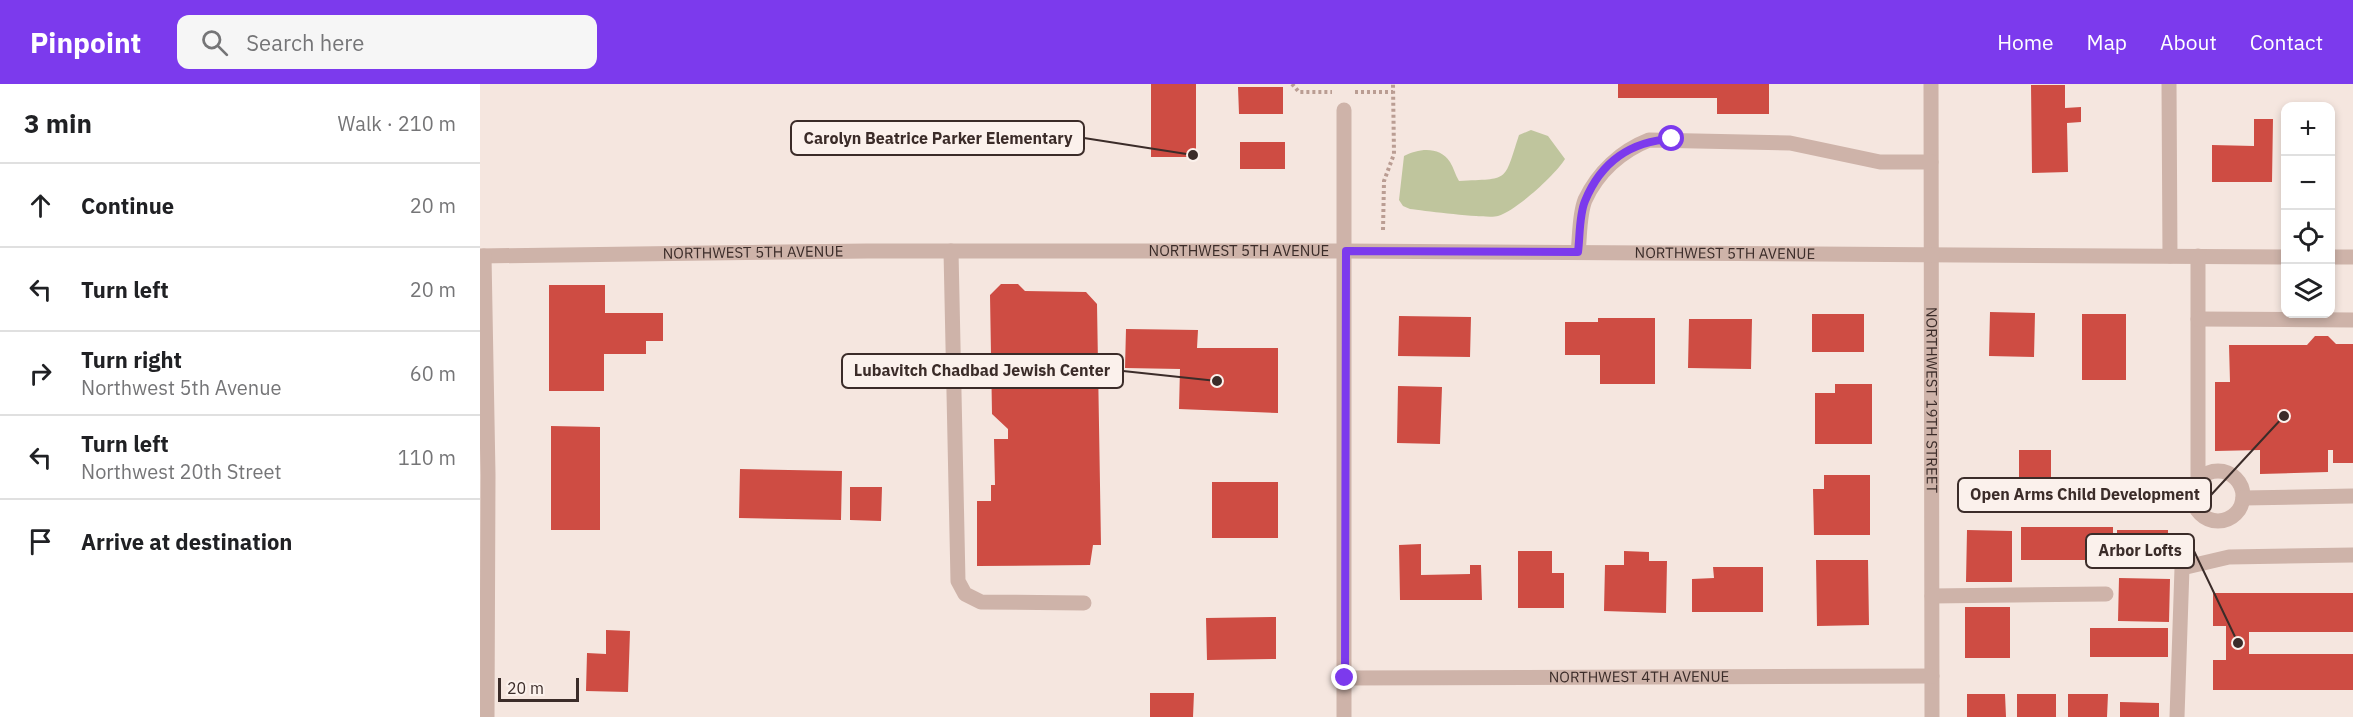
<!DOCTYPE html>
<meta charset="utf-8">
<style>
:root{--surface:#fff;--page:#f6f6f6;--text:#202124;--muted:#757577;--line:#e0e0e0;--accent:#7c3aed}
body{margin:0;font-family:"IBM Plex Sans",sans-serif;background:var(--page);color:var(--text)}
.controls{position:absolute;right:18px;top:18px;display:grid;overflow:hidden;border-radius:12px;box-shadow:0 3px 9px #0003}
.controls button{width:54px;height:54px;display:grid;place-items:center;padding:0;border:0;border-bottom:2px solid var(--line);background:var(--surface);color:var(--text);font:30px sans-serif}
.scale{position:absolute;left:18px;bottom:15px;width:81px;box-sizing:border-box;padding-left:6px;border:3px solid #3b2c29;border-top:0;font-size:16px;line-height:21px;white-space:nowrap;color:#3b2c29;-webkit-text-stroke:4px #fbf1ec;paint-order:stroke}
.stop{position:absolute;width:18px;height:18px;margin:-14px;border:4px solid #7c3aed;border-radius:50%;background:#fff}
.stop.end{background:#7c3aed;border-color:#fff;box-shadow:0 2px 6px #0008}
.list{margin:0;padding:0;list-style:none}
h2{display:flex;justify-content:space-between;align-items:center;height:78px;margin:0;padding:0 24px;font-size:26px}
h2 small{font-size:20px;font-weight:400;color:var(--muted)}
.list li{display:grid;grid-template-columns:39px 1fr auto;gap:18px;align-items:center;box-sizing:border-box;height:84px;padding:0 24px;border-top:2px solid var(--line)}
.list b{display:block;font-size:22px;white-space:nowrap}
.list p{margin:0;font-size:20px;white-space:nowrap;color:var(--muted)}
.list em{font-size:20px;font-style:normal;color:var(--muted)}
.icon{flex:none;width:33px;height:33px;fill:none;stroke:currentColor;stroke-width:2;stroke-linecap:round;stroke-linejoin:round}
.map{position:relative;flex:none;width:1873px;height:633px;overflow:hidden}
header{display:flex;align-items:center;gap:36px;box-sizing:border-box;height:84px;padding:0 30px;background:var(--accent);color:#fff}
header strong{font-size:28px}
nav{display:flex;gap:33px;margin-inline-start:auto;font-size:21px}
.search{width:420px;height:54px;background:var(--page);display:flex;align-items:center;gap:15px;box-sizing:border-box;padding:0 21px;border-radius:12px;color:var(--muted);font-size:22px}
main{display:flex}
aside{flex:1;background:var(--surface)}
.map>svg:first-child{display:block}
.green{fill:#bfc59d}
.building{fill:#ce4c43}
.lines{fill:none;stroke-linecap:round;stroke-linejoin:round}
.path{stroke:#ba9d93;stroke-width:4;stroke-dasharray:3 3;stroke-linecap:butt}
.minor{stroke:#ceb3a9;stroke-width:15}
.route{stroke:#7c3aed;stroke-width:8}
.labels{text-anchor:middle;stroke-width:6;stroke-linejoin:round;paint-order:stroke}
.street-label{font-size:15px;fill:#3b2c29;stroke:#fbf1ec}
.leader{fill:none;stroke:#3b2c29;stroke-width:2}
.callout-dot{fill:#3b2c29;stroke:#fbf1ec;stroke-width:2}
.callout{fill:#fbf1ec;stroke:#3b2c29;stroke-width:2}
.callout-label{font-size:16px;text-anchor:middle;font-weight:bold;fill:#3b2c29}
</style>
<header>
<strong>Pinpoint</strong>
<div class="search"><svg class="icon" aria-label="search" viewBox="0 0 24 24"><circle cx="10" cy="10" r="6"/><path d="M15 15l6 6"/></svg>Search here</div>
<nav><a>Home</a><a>Map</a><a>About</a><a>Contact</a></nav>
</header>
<main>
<aside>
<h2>3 min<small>Walk · 210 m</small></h2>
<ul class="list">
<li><svg class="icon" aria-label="ahead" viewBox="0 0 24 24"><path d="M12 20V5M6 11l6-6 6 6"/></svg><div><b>Continue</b></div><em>20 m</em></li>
<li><svg class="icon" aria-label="left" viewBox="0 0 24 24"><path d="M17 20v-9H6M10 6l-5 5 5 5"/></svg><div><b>Turn left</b></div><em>20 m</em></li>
<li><svg class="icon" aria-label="right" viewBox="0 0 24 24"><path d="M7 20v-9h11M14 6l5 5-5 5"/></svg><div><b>Turn right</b><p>Northwest 5th Avenue</p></div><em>60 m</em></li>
<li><svg class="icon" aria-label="left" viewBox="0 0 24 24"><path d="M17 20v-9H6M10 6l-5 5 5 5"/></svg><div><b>Turn left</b><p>Northwest 20th Street</p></div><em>110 m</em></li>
<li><svg class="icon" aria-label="arrive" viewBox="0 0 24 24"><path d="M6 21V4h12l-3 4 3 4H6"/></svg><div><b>Arrive at destination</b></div></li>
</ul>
</aside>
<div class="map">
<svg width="1873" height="633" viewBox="0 0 1873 633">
<rect width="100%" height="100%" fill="#f5e6df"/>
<path class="green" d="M1051 46 1068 52 1085 75C1075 91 1037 126 1018 132 1008 135 946 127 930 125L923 122 919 116 924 72C939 64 960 62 970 78 974 84 975 91 979 97 1030 94 1023 100 1039 51Z"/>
<path class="building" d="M671 0H716V73H671Z
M1138 0H1289V30H1237V14H1138Z
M1551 1H1585V24L1601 23V38L1587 39 1588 88 1552 89Z
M758 3H803V30H759Z
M1774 35H1793L1792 98H1732V61L1774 62Z
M760 58H805V85H760Z
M521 200H538L545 207 606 208 617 220 621 461H613L610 481 497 482V417H511V401H515L514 355H528V345L512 330 510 211Z
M69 201H125V229H183V257H166V270H124V307H69Z
M1510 228 1555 229 1554 273 1509 272Z
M1332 230H1384V268H1332Z
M1602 230H1646V296H1602Z
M919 232 991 233 990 273 918 272Z
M1118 234H1175V300H1120V271H1085V238H1118Z
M1209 235H1272L1271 285 1208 284Z
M646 245 718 246 717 264H798V329L699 325 700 285 645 284Z
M1835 252H1848L1856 260H1873V379H1853V366H1848V388L1780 390V366L1735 367V298H1750L1749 261H1827Z
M1355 300H1392V360H1335V309H1355Z
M918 302 962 303 960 360 917 359Z
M71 342 120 343V446H71Z
M1539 366H1571V415H1539Z
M260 385 362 387 361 436 259 434Z
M1344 391H1390V451H1334L1333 405H1344Z
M732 398H798V454H732Z
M370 403H402L401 437 370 436Z
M1541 443H1633V476H1541Z
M1487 446 1532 447V498H1486Z
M1637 446H1688V484H1637Z
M941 460V491L990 490V481H1001L1002 516H920L919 461Z
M1038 467H1072V489H1084V524H1038Z
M1144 467 1169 468V477H1187L1186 529 1124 527 1125 481H1144Z
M1336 476H1388L1389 541 1337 542Z
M1233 483H1283V528H1212V495L1234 494Z
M1639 494 1690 495 1689 538 1638 537Z
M1733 509H1873V548H1769V570H1873V606H1733V576H1746V542H1733Z
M1485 523H1530V574H1485Z
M796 533V575L727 576 726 534Z
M1610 544H1688V573H1610Z
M126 546 150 547 148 608 106 607 107 569 126 570Z
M670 609H714L713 633H670Z
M1487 610H1525L1526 633H1487Z
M1537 610H1576V633H1537Z
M1588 610H1628L1627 633H1588Z
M1640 618 1679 619V633H1640Z"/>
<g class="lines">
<path class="path" d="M812 0 819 8H852
M875 8H913
M903 146 904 97 914 70 913 0"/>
<g class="minor">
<path id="s1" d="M1451 0 1452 633"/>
<path d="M1689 0 1690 172"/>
<path d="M864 26V633"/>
<path d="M471 167 478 497 485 510 501 518 604 519"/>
<path d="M1098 168C1100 153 1099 131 1105 116 1118 88 1141 67 1169 56L1310 59 1400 78H1451"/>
<path id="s2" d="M0 172 387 167H865L1806 173"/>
<path d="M4 172 8 391 7 633"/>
<path d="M1718 172V397"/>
<path d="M1850 173H1873"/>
<path d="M1718 235 1873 236"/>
<circle cx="1738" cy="412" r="25"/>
<path d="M1763 414 1873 412"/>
<path d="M1452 512 1626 510"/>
<path id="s3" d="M865 594 1452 592"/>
<path d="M1697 633 1702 484 1749 473 1873 471"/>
</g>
</g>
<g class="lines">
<path class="route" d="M865 594 866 167 1098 168C1100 153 1099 131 1105 117 1121 78 1151 57 1192 55"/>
</g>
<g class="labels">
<g class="street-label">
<text dy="5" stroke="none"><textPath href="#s2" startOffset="759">NORTHWEST 5TH AVENUE</textPath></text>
<text dy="5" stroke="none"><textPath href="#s2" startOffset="273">NORTHWEST 5TH AVENUE</textPath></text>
<text dy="5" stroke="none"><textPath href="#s2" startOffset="1245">NORTHWEST 5TH AVENUE</textPath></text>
<text dy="5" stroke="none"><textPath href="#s1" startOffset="316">NORTHWEST 19TH STREET</textPath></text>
<text dy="5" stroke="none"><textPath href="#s3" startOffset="294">NORTHWEST 4TH AVENUE</textPath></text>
</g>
</g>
<path class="leader" d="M713 71L604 54M737 297L643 287M1804 332L1731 411M1758 559L1714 467"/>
<g class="callout-dot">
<circle cx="713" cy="71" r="6"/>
<circle cx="737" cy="297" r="6"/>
<circle cx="1804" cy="332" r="6"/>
<circle cx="1758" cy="559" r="6"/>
</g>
<g class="callout">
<rect x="311" y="37" width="293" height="34" rx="6"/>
<rect x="362" y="270" width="281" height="34" rx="6"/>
<rect x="1478" y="394" width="253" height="34" rx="6"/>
<rect x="1606" y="450" width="108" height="34" rx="6"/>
</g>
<g class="callout-label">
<text x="458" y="60">Carolyn Beatrice Parker Elementary</text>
<text x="502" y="292">Lubavitch Chadbad Jewish Center</text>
<text x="1605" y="416">Open Arms Child Development</text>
<text x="1660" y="472">Arbor Lofts</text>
</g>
</svg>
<div class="controls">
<button>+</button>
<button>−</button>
<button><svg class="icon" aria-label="locate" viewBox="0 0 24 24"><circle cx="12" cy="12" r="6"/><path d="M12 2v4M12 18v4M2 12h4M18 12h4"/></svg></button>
<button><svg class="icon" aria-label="layers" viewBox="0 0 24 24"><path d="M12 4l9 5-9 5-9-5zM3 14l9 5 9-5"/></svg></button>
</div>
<div class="scale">20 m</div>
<div class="stop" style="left:1192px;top:55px"></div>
<div class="stop end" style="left:865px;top:594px"></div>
</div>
</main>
